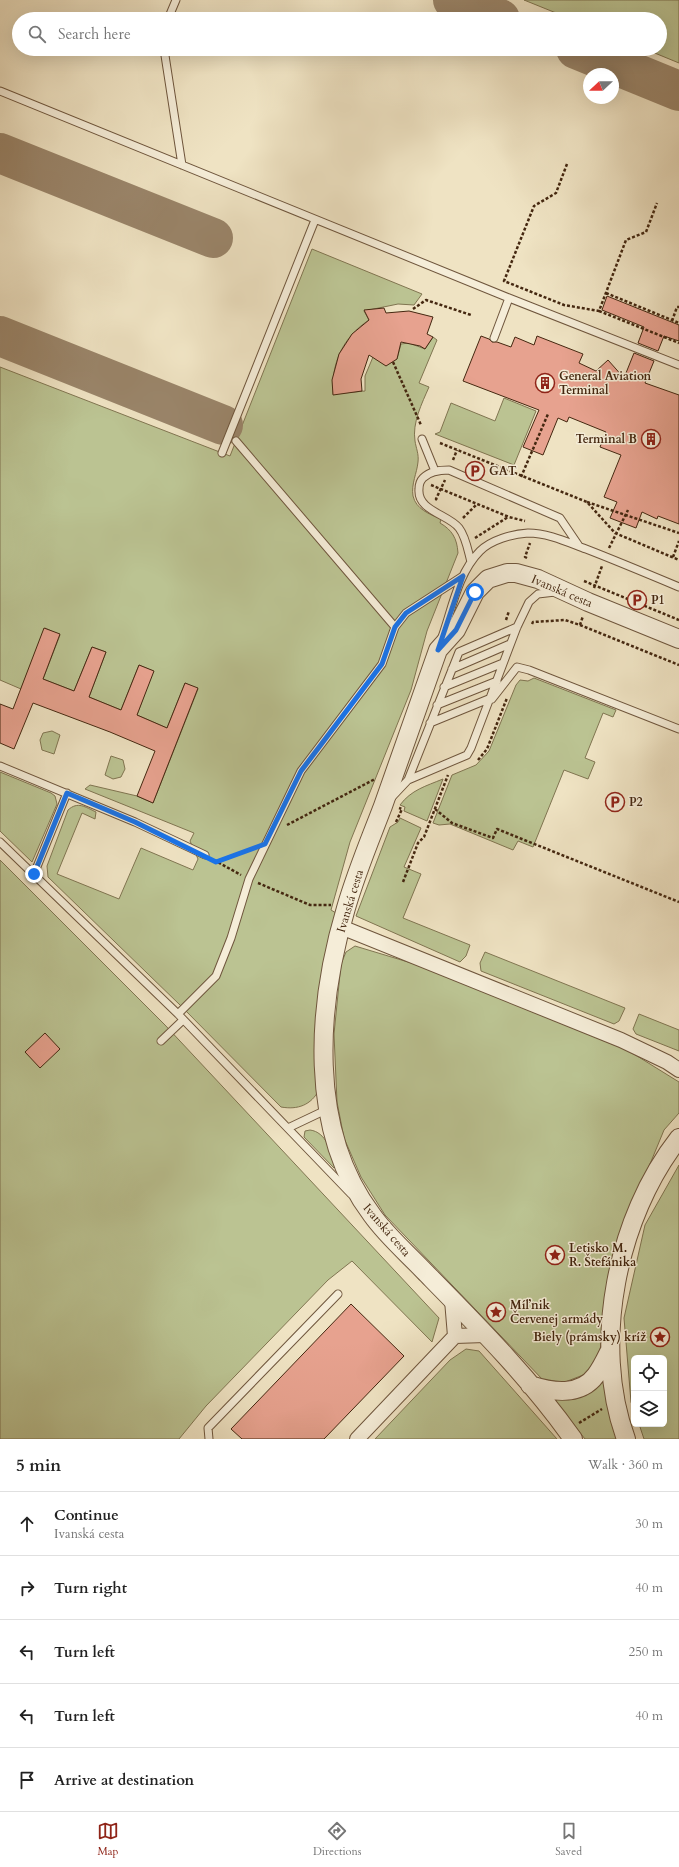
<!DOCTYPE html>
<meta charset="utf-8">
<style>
:root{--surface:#fff;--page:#f2f2f2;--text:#222;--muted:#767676;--line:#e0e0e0;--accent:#8f2418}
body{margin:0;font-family:Cardo,serif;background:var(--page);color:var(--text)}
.controls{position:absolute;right:12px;bottom:12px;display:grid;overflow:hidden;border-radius:6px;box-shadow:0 4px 16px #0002}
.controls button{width:36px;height:36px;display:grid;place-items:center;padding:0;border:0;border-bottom:1px solid var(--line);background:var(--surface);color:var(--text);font:20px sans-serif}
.compass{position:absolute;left:583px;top:68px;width:36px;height:36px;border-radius:50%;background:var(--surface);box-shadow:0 4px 16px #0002;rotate:248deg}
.stop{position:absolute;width:12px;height:12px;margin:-9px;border:3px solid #1a73e8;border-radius:50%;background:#fff}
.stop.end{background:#1a73e8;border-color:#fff;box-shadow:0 1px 4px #0008}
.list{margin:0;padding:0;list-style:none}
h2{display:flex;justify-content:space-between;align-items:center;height:52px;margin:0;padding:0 16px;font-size:17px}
h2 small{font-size:13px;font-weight:400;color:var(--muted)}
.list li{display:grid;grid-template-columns:26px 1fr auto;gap:12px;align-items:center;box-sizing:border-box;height:64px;padding:0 16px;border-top:1px solid var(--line)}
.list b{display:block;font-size:15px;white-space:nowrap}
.list p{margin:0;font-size:13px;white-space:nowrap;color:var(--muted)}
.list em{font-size:13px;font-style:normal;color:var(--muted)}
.icon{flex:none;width:22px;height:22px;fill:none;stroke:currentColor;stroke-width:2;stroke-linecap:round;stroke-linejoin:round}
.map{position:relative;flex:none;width:679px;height:1439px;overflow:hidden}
.search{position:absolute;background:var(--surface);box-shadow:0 4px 16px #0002;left:12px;right:12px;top:12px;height:44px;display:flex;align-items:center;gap:10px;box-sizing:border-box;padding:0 14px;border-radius:22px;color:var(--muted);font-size:15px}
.sheet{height:372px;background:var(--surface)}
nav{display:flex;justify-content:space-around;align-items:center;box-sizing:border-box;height:56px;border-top:1px solid var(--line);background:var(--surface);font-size:11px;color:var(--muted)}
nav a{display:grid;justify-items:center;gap:2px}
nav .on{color:var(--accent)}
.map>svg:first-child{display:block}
.green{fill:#bbc392;stroke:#807551}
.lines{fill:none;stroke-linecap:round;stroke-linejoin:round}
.taxiway{stroke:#9a856a;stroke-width:40}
.building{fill:#e7a28f;stroke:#442710}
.service-casing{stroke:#6f563d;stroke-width:9}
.minor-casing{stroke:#6f563d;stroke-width:16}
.tertiary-casing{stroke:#6f563d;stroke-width:20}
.path{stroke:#442710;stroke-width:2.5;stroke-dasharray:3 2;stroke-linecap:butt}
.service{stroke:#f5edd8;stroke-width:7}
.minor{stroke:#f5edd8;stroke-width:14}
.tertiary{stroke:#f5edd8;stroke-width:18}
.route{stroke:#1a73e8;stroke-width:5}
.labels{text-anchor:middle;stroke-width:3;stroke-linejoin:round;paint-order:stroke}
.poi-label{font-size:12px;font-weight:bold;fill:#442710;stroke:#f5edd8;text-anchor:start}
.street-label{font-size:12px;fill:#442710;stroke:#f5edd8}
</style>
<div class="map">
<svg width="679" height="1439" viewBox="0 0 679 1439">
<rect width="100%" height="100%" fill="#efe3c3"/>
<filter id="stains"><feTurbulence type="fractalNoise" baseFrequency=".005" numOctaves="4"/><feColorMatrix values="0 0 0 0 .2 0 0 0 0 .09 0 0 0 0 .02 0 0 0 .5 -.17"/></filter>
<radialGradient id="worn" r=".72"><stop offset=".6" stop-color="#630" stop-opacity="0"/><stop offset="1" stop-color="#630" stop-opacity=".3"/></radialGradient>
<path class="green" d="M524 0H679V63L645 49H660V19H571Z
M312 249 422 294 414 305 398 304 364 311 369 320C343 337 331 363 333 394L365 391V376L373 357 386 365 397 359 401 344 409 343 425 349 433 337 437 340 419 383 429 387C422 403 412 423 415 441 416 448 419 454 418 462 417 473 411 484 413 496 416 509 429 514 441 519L440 523C452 530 457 538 458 553L427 631 411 690 350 842 331 910 336 913 319 1090C311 1105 298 1110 281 1107L180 1005 48 877 47 866 68 810C78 801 85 807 96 812L95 819 82 813 57 874 119 899 141 848 193 870 198 859 190 841 194 833 85 789 90 785 137 796 153 803 198 689 185 683 167 728 137 715 153 671 139 665 121 710 89 697 106 652 92 647 74 691 43 679 60 635 45 628 21 689 0 680V367L230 456Z
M504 398 536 411 514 465 435 434 440 432 451 403 495 421Z
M534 678 616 710 613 717 603 713 585 758 595 762 588 779 564 770 533 847 518 841 513 850 450 824 439 825 433 823 452 775 476 765 489 751 516 685 520 680 528 681Z
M52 731 60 735 54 754 42 750 40 740 43 733Z
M111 756 123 760 125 769 121 777 113 779 105 775Z
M0 772 51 793 55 796 57 804 32 862 0 831Z
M443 779 427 821 404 811 405 807 400 805C411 790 426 786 443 779Z
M400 818 421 828 404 867 421 874 403 918 470 945 466 956 460 962 356 916 390 827 398 822Z
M0 860 165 1025 439 1318 432 1342 352 1261 328 1280 206 1406 179 1439H0Z
M355 946 418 965 629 1051 679 1082V1113L664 1130 615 1249 600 1350 591 1372 565 1382 543 1380 385 1215 361 1177 344 1138 337 1102 334 1034 341 964 346 952Z
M485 952 625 1008 619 1021 614 1024 481 971 480 963Z
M639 1014 679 1030V1051L636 1034 633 1029Z
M310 1130C326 1132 331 1151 336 1165L334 1168 304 1137 305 1131Z
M679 1165V1439H644L639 1424H664V1358H634V1411L631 1402 624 1318 645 1225Z
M466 1349 479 1351 557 1439H375L450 1360Z
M604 1376 618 1439H585L551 1396C572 1394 593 1397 604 1376Z"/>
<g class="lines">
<path class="taxiway" d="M453 0 500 19
M576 49 679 91
M0 153 213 238
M0 336 223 425"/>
</g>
<path class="building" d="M607 296 679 325V341L664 336 658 351 638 343 644 327 602 310Z
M384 308 386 313 409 311 433 317 427 334 433 337 425 349 420 346 401 342 397 359 386 366 369 355 361 379 362 391 333 395 332 380 339 354 352 334 369 320 364 310Z
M481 336 489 339 492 342H497L511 347 515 337 534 345 537 336 583 354 579 363 596 371 608 360 624 378 634 353 654 361 645 383 679 395V524L658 516 657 519 642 512 636 528 610 518 617 502 604 497 621 455 600 447 606 432 569 417 567 422 558 418 543 455 523 447 539 410 463 381Z
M44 628 60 634 43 679 74 691 92 647 106 652 89 697 121 710 139 665 154 671 137 715 167 728 185 683 198 688 153 803 137 796 155 751 110 732 33 703 14 749 0 743V704L13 709Z
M45 1033 60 1049 40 1068 25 1052Z
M351 1304 404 1356 324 1439H242L231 1429Z"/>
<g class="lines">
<g class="service-casing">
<path id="service" d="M168 19 176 0
M164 49 182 165
M0 91 509 298 679 365
M494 338 509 298
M422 439 435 471
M236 441 395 627
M222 453 315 220
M471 562C468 551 466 537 459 528 448 514 417 511 419 489 419 485 420 481 423 478 430 471 439 470 449 470L560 518 579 546
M442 637C452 609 458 573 480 551 491 540 512 534 528 533 548 533 567 542 586 549 617 561 648 574 679 587
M452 669 510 644
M444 687 503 663
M492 699 517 667 529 670 679 729
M437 705 497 681
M430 723 491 698
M0 766 135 822 205 855
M408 780 459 652 517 627
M392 797 408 780 467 755 471 748 517 627 529 602 538 594 555 592
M0 842 178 1014 351 1194
M34 874 67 793
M178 1014 216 976 231 938 249 879 301 771 382 664 395 627 406 613 463 576
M161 1041 183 1020
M288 1128 328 1109
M209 1439 208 1428 338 1294"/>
</g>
<g class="minor-casing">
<path id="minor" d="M341 927 621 1040 667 1062 679 1070
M452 1300 455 1336
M357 1439 455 1336 485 1335"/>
</g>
<g class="tertiary-casing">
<path id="tertiary" d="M530 1385C552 1392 580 1397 596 1375 602 1367 606 1358 610 1350
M573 1439C530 1378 476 1324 424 1271 407 1253 387 1236 372 1215 307 1129 317 1005 346 908 356 873 370 840 383 806 401 754 420 702 438 650L456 630 475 592 488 579 507 573H516L538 579 588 602 679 639
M626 1439C591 1344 617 1217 679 1138"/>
</g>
<path class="path" d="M567 164 556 193 534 206 504 281 564 305 599 311 626 240 646 232 657 203
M606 293 679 323
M413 309 426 300 471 315
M599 311 679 343
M672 321 677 307H679
M393 362 421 425
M440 443 587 502 615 533 679 560
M453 460 457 450
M521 477 548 414
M431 485 509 517 525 521
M437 500 436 499 445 480
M587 502 679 533
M463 518 477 504
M475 538 508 517
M609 548 628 510
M673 557 679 541
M527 558 525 557 530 543
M584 581 679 620
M594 588 602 566
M506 620 509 611
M532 624 533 622 565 620 580 625 583 616
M580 625 679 665
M478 760 487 749 507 698
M435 809 452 823 493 838 497 829 679 902
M396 822 402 809 399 808
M287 825 375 779
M214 860 241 875
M217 861 252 849
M403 882 418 843 424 837 448 775
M258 883 310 905H331
M579 1423 602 1409"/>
<use href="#service" class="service"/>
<use href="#minor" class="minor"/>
<use href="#tertiary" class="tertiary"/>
</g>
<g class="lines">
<path class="route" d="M34 874 67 793 135 822 216 862 265 844 301 771 382 664 395 627 406 613 463 576 438 650 456 630 475 592"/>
</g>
<defs>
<g id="building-ring" transform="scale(1)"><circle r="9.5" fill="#f5edd8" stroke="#8f2418" stroke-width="1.5"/><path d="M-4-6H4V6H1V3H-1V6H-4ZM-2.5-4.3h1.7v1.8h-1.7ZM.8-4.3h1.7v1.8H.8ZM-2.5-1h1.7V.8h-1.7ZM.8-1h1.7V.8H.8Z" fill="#8f2418"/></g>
<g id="parking-ring" transform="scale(1)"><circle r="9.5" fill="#f5edd8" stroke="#8f2418" stroke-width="1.5"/><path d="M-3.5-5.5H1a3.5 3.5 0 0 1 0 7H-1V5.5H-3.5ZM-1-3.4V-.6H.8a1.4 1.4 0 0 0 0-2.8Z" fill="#8f2418"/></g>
<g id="sight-ring" transform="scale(1)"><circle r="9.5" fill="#f5edd8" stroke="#8f2418" stroke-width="1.5"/><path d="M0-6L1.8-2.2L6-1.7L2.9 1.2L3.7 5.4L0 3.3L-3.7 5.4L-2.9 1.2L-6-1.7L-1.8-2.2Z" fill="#8f2418"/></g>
</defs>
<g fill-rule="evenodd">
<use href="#building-ring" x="545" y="383"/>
<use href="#building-ring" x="651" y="439"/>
<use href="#parking-ring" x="475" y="471"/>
<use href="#parking-ring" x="637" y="600"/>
<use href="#parking-ring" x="615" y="802"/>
<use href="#sight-ring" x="555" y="1255"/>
<use href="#sight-ring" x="496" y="1312"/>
<use href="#sight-ring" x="660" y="1337"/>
</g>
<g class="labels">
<g class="poi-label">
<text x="559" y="380">General Aviation<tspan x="559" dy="14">Terminal</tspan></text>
<text x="637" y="443" text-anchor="end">Terminal B</text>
<text x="489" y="475">GAT</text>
<text x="651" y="604">P1</text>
<text x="629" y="806">P2</text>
<text x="569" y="1252">Letisko M.<tspan x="569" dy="14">R. Štefánika</tspan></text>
<text x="510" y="1309">Míľnik<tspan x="510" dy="14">Červenej armády</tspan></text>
<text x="646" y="1341" text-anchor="end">Biely (prámsky) kríž</text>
</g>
<g class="street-label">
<text transform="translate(562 591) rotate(23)" y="4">Ivanská cesta</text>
<text transform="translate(350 901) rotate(-73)" y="4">Ivanská cesta</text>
<text transform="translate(387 1230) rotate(49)" y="4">Ivanská cesta</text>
</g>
</g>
<rect width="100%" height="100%" filter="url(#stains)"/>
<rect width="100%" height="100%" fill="url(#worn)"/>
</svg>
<div class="controls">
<button><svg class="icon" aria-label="locate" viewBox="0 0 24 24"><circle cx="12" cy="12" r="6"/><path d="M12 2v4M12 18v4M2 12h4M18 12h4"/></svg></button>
<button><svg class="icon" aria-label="layers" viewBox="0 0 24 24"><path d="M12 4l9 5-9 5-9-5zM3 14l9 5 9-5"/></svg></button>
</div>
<svg class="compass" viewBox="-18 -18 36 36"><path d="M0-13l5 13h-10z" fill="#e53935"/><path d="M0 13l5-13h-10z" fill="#767676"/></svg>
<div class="stop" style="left:475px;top:592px"></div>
<div class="stop end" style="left:34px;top:874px"></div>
<div class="search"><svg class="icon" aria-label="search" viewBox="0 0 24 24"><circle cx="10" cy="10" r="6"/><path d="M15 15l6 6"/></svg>Search here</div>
</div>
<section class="sheet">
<h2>5 min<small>Walk · 360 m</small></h2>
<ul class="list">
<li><svg class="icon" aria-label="ahead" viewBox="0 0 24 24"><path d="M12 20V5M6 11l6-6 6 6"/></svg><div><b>Continue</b><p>Ivanská cesta</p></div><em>30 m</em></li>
<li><svg class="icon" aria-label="right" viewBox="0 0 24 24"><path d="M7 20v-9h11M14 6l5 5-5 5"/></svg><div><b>Turn right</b></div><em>40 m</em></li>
<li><svg class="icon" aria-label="left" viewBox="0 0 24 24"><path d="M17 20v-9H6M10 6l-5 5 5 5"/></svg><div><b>Turn left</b></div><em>250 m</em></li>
<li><svg class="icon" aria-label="left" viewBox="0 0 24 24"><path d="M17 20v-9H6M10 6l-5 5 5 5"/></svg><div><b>Turn left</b></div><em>40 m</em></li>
<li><svg class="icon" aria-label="arrive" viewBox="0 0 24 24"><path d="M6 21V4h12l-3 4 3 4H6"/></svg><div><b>Arrive at destination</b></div></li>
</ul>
</section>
<nav>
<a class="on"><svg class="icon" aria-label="map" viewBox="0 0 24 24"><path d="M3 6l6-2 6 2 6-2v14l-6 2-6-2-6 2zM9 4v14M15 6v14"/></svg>Map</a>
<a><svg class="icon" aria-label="directions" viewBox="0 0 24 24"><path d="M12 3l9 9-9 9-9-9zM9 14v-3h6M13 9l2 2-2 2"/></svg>Directions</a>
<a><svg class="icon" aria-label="saved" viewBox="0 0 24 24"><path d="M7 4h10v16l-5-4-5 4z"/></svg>Saved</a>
</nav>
